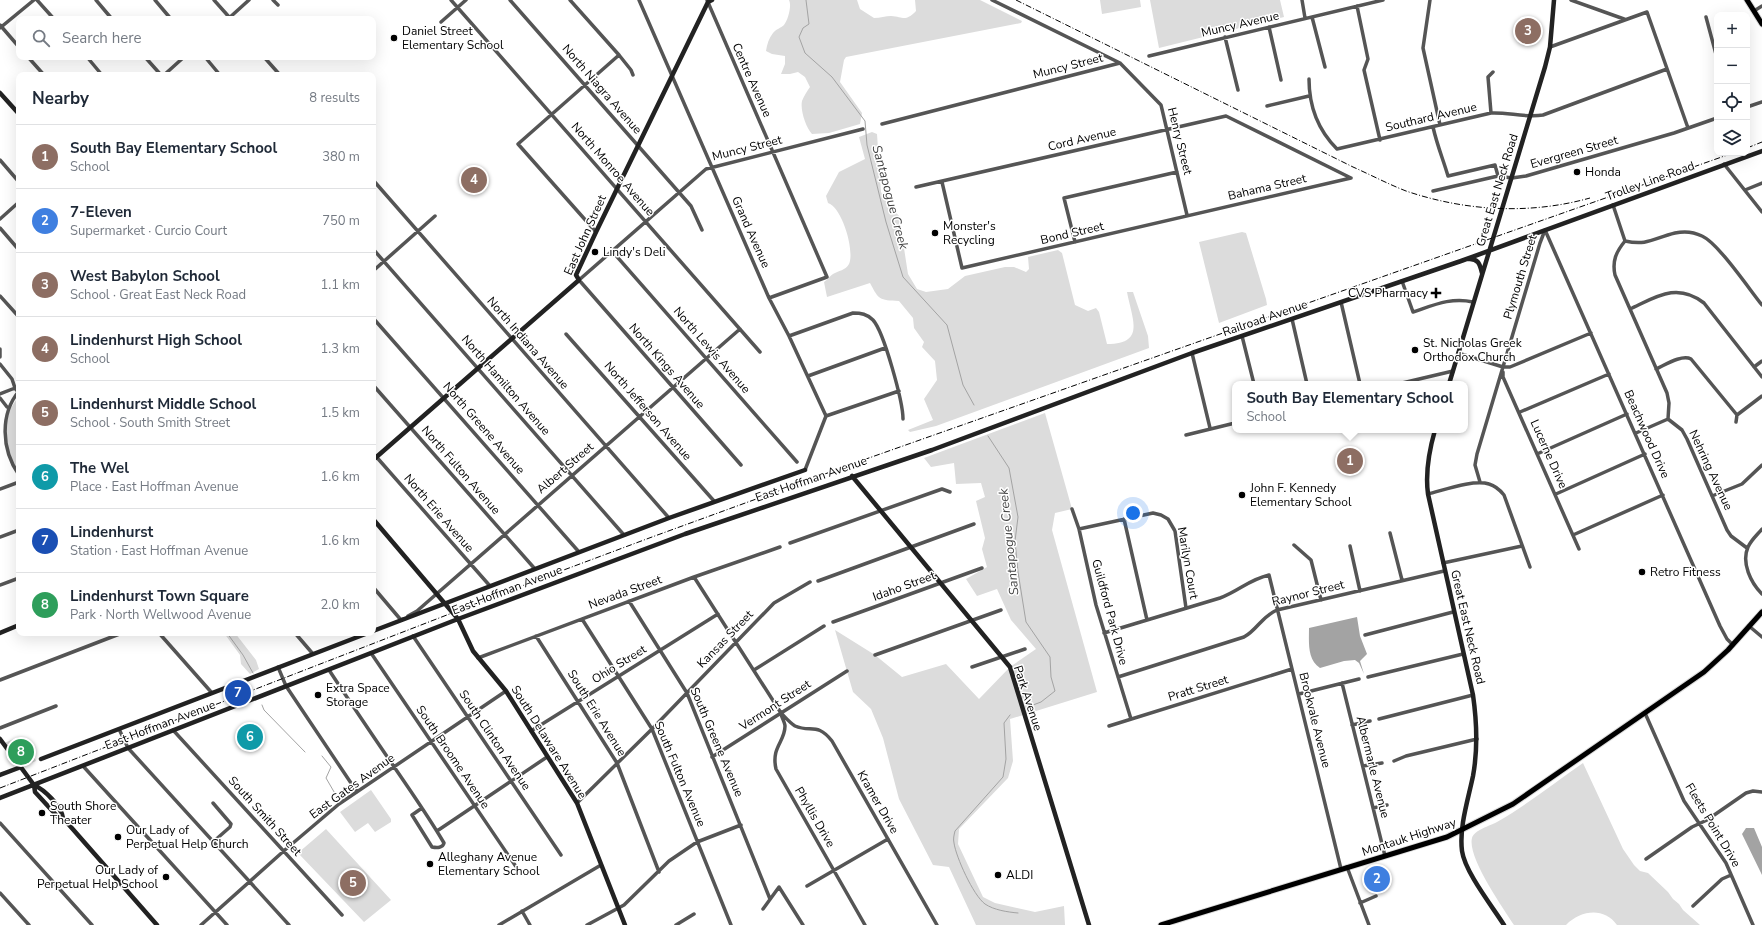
<!DOCTYPE html>
<meta charset="utf-8">
<style>
:root{--surface:#fff;--page:#f2f2f3;--text:#1f2937;--muted:#747a83;--line:#e0e1e3;--accent:#000}
body{margin:0;font-family:"Nunito Sans",sans-serif;background:var(--page);color:var(--text)}
.controls{position:absolute;right:12px;top:12px;display:grid;overflow:hidden;border-radius:8px;box-shadow:0 4px 16px #0002}
.controls button{width:36px;height:36px;display:grid;place-items:center;padding:0;border:0;border-bottom:1px solid var(--line);background:var(--surface);color:var(--text);font:20px sans-serif}
.you{position:absolute;left:1133px;top:513px;width:14px;height:14px;margin:-10px;border:3px solid #fff;border-radius:50%;background:#1a73e8;box-shadow:0 0 0 6px #1a73e833}
.badge{display:grid;place-items:center;width:26px;height:26px;border-radius:50%;background:var(--accent);color:#fff;font-size:13px;font-weight:700}
.pin{position:absolute;translate:-50% -50%;border:2px solid #fff;box-shadow:0 1px 4px #0006}
.popup{position:absolute;left:1232px;top:381px;width:236px;height:52px;box-sizing:border-box;display:grid;place-content:center;border-radius:8px;background:var(--surface);filter:drop-shadow(0 1px 3px #0005);font-size:13px;white-space:nowrap;color:var(--muted)}
.popup b{font-size:15px;color:var(--text)}
.popup::after{content:'';position:absolute;left:50%;top:100%;margin-left:-8px;border:8px solid transparent;border-top-color:var(--surface)}
.list{margin:0;padding:0;list-style:none}
h2{display:flex;justify-content:space-between;align-items:center;height:52px;margin:0;padding:0 16px;font-size:17px}
h2 small{font-size:13px;font-weight:400;color:var(--muted)}
.list li{display:grid;grid-template-columns:26px 1fr auto;gap:12px;align-items:center;box-sizing:border-box;height:64px;padding:0 16px;border-top:1px solid var(--line)}
.list b{display:block;font-size:15px;white-space:nowrap}
.list p{margin:0;font-size:13px;white-space:nowrap;color:var(--muted)}
.list em{font-size:13px;font-style:normal;color:var(--muted)}
.icon{flex:none;width:22px;height:22px;fill:none;stroke:currentColor;stroke-width:2;stroke-linecap:round;stroke-linejoin:round}
.map{position:relative;flex:none;width:1762px;height:925px;overflow:hidden}
.search{position:absolute;background:var(--surface);box-shadow:0 4px 16px #0002;left:16px;top:16px;width:360px;height:44px;display:flex;align-items:center;gap:10px;box-sizing:border-box;padding:0 14px;border-radius:8px;color:var(--muted);font-size:15px}
.panel{position:absolute;background:var(--surface);box-shadow:0 4px 16px #0002;left:16px;top:72px;width:360px;height:564px;border-radius:8px}
.map>svg:first-child{display:block}
.green{fill:#dcdcdc}
.water{fill:#a3a3a3}
.lines{fill:none;stroke-linecap:round;stroke-linejoin:round}
.stream{stroke:#a3a3a3;stroke-width:1}
.primary-casing{stroke:#dbdbdb;stroke-width:7}
.street{stroke:#555;stroke-width:3.5}
.secondary{stroke:#222;stroke-width:4.5}
.primary{stroke:#000;stroke-width:5}
.rail{stroke:#000;stroke-width:1;stroke-dasharray:6 2 1 2;stroke-linecap:butt}
.poi-dot{fill:#000;stroke:#fff;stroke-width:1.5}
.labels{text-anchor:middle;stroke-width:3;stroke-linejoin:round;paint-order:stroke}
.street-label{font-size:12px;fill:#000;stroke:#fff}
.poi-label{font-size:12px;fill:#000;stroke:#fff;text-anchor:start}
.water-label{font-size:13px;font-style:italic;fill:#444;stroke:#fff}
</style>
<div class="map">
<svg width="1762" height="925" viewBox="0 0 1762 925">
<rect width="100%" height="100%" fill="#fff"/>
<path class="green" d="M789 0H857L860 9 874 18C880 18 886 16 891 16 904 17 905 22 916 11L915 0H980L1022 21 1021 23 846 57 844 60 840 82 862 113 860 124 829 133 812 134C806 128 800 110 802 101 804 96 807 91 810 87L805 77 798 72 790 74H781L785 64V56L772 54 766 51C767 44 769 38 773 33 776 29 781 28 784 25 788 20 792 6 789 0Z
M1100 0H1140L1141 7 1102 14Z
M1150 0H1280L1284 17 1159 48Z
M872 132 877 134 881 192 885 200 899 216 908 274 917 289 926 292 948 289 965 276 1005 267H1014L1026 272 1029 269 1028 257 1058 250 1062 253 1075 305 1088 311 1096 308 1099 312 1107 344C1146 344 1132 319 1127 292H1133L1148 336 1149 348 936 426 910 432 908 430 933 420 924 399 937 380 935 361 922 347 924 342 914 328 913 318 899 301C879 300 879 300 870 283L827 297 824 282C827 280 830 276 833 274 838 271 846 270 849 264 855 251 842 207 828 203L826 196 839 172 865 159 859 137Z
M1242 232 1246 233 1266 299 1267 305 1219 323 1199 242Z
M19 396V471C7 458 3 436 7 418 9 410 14 403 19 396Z
M1045 413 1072 509 1055 513 1052 530 1097 692 1010 719 1013 761 1008 778 959 829 958 844 983 897 995 903 1035 912 1064 906 1065 925H976L949 867 933 865 899 799 883 738 871 709 853 692 835 630 875 655 902 677 946 664 979 699 1010 667 1036 649 1011 620 997 589 977 596 966 579 987 567 982 549 985 538 976 501 985 497 981 483 956 484 954 463 931 467 924 458Z
M224 633H235L256 660 259 669 250 674 241 664 240 655Z
M19 737 21 741 27 738 36 761 21 767 4 743Z
M1583 763 1623 849 1634 865 1640 871 1648 873 1668 892 1673 899 1679 904 1683 910 1700 925H1617C1604 907 1581 910 1566 925H1514C1503 908 1467 857 1472 838 1474 830 1490 826 1497 822 1527 805 1554 783 1583 763Z
M371 790 391 819V822L375 832 368 823 355 832 340 812Z
M326 829 391 900 364 922 298 853Z"/>
<path class="water" d="M1357 617 1360 636 1367 654 1360 661 1364 674 1359 663 1355 660 1344 661 1320 668C1307 660 1309 642 1309 628Z
M1746 828H1754L1762 847V875L1742 834Z"/>
<g class="lines">
<path class="stream" d="M806 0 809 24 803 28 799 37 805 53 832 77 865 121 867 145 886 222 903 277 947 325 963 385 974 405
M988 436 1009 468 1018 517 1015 541 1018 572 1026 622 1050 657 1051 677 1055 691 1041 702 1033 705
M227 633 243 655 253 673
M262 705 264 710 305 752
M1010 715 1004 723 1006 759 1003 777 955 831C954 835 953 839 954 843 956 857 973 895 985 904 994 910 1007 912 1018 913
M322 756 331 767 326 778 337 797"/>
<g class="primary-casing">
<path id="primary" d="M1747 0 1762 24
M1161 925 1447 837 1513 804 1704 672 1728 650 1762 612"/>
</g>
<path class="street" d="M37 0 54 19
M96 0 112 19
M155 0 171 19
M214 0 230 18
M273 0 278 5
M451 0 760 352
M510 0 691 206 702 230
M570 0 619 55 631 70 633 75
M639 0 769 298 789 336 826 416 805 470
M707 0 827 277 769 298
M992 0 1120 63 1161 105 1187 215
M1302 0 1305 18
M1430 0 1423 48 1440 125
M1571 0 1624 19
M1357 6 1368 59 1364 70 1380 140
M1754 11 1762 6
M1312 17 1325 67
M1706 17 1717 58
M228 19 249 0
M441 22 466 0
M0 25 19 47
M1269 27 1281 80
M0 28 34 0
M1225 37 1238 90
M1550 47 1647 12 1688 128
M1149 56 1383 0
M28 57 44 75
M87 57 102 75
M145 57 161 75
M205 57 220 75
M264 57 280 75
M164 75 184 57
M1309 79C1309 105 1318 130 1337 149L1491 113C1508 112 1525 118 1543 115L1667 69
M1267 106 1309 96
M1747 107 1762 102
M1491 113 1488 77 1493 72
M882 124 1120 63
M1433 127C1437 145 1443 159 1448 176L1495 165 1498 176
M0 160 19 182
M1724 164 1762 212
M373 180 669 518
M942 182 962 268 1351 178
M916 187 1226 116 1351 178
M1745 190 1762 183
M1433 191 1498 176 1512 178 1526 176 1674 133 1717 118
M1613 205 1625 241
M0 219 19 202
M0 228 19 250
M1545 230 1720 626 1727 639 1733 645
M596 232 518 144 619 55
M1625 241C1616 252 1612 261 1615 275L1667 393 1669 403 1668 419
M1625 241C1648 246 1654 238 1675 233 1684 231 1694 232 1702 236 1718 243 1749 289 1762 305
M1075 242 1064 198 1177 172
M373 249 624 535
M612 251 797 462
M373 271 435 216
M1402 281 1413 312C1434 305 1451 297 1473 302
M0 296 19 317
M1341 302 1360 384
M1630 309C1656 297 1677 282 1704 303L1762 377
M373 318 579 552
M1292 319 1307 384
M566 334 714 501
M789 336 853 313C861 313 867 314 873 320 884 332 903 402 903 419
M1242 336 1254 384
M0 349V357
M1192 353 1210 428
M1458 353 1503 367H1510L1591 333
M0 364 12 379 15 388 18 392
M1754 367 1762 361
M1656 369C1665 365 1682 354 1691 359L1737 415 1762 396
M1503 372V377L1579 549
M808 376 885 348
M1398 384 1453 371
M373 385 535 569
M19 391C0 414 1 449 19 475
M0 394 15 388
M0 398 7 407
M1520 412 1609 374
M826 416 899 391
M1668 419 1682 430 1687 439 1727 530 1731 536 1747 548
M1736 422 1737 415
M1636 433 1668 419
M1186 435 1235 423
M373 453 490 586
M1537 454 1627 414
M741 465 579 280 706 169 863 129
M1480 482 1475 465 1477 454 1540 243 1545 230
M0 489 19 482
M1428 494C1444 490 1474 479 1489 484 1496 486 1500 490 1504 495L1530 567
M1556 494 1645 454
M1712 496 1742 484 1762 465
M1072 509 1079 529 1096 605 1131 719
M1124 519 1147 620
M1079 529 1153 513 1161 515 1168 519 1175 531 1186 608
M1762 529C1757 535 1751 540 1748 547 1741 563 1751 583 1762 594
M1390 533 1402 580
M1573 535 1663 495
M0 537 19 530
M790 543 942 489 950 492
M1294 545 1311 560 1321 600
M1350 546 1360 591
M1443 563 1522 546
M694 577 781 713C785 717 790 723 795 726 811 733 817 722 832 741L937 925
M818 581 974 524
M0 585 19 578
M373 587 401 620 403 619
M629 601 687 693 770 899
M408 616 417 611 740 329
M582 619 652 729 731 925
M833 622 982 568
M1749 626 1762 637
M159 633 212 693
M295 633 313 654
M1104 633 1220 598C1239 591 1248 580 1269 575L1341 869
M1365 635 1453 612
M413 636 561 855
M536 636 617 763 659 872
M371 653 519 871
M875 655 1001 610
M478 658 694 577 780 547
M278 667 286 686 357 792
M972 667 1025 649
M329 670C352 705 375 739 399 774 414 796 430 819 444 843 443 848 437 848 432 847L412 815 422 808
M754 670 824 626
M1118 677 1244 637C1258 629 1261 617 1277 610L1444 571
M1368 677 1463 654
M0 680 122 633
M1342 683 1385 856
M1299 694 1359 679
M1645 713 1684 801 1726 863 1753 925
M781 714C782 718 785 723 785 726 785 742 771 747 776 769L865 925
M1379 719 1473 695
M1352 725 1370 721
M1109 726 1292 669
M0 728 56 706
M119 729 128 748 289 925
M173 730 342 915
M531 731 718 614
M712 757 847 671
M1394 761 1406 756 1477 739
M83 766 227 925
M1363 766 1382 763
M213 803 231 824 230 827 213 842
M577 803 652 729 774 603 810 582
M1373 808 1387 805
M0 823 92 925
M437 831 547 757
M1646 859 1692 827 1707 820 1746 793 1753 791 1762 792
M1347 867 1369 925
M807 886 888 839
M0 893 29 925
M1360 903 1376 896
M1693 906 1722 879 1731 875
M763 909 779 887 803 925
M522 911 530 925
M201 925 286 849 339 804 506 691
M499 925 601 865
M587 925 624 905 669 861 697 842 741 825
M676 925 694 914"/>
<path class="secondary" d="M0 93 19 114
M1468 259C1478 258 1480 264 1482 273
M1449 384 1545 67 1550 47 1554 0
M1435 430C1429 451 1425 472 1428 494L1473 695C1477 723 1478 749 1473 776 1468 800 1459 827 1462 851 1465 872 1492 906 1504 925
M373 460 579 280 576 275 596 232 708 2 712 0
M852 476 1010 667 1089 925
M373 519 458 619 473 651 506 691 577 803 625 925
M373 631 669 518 805 470
M0 633 19 625
M0 739 34 785C45 790 61 806 63 818
M41 759 368 633
M0 775 21 767
M34 785 35 792 58 817 63 818 157 925
M0 798 458 619 685 534 932 450 1192 353 1461 261 1762 151"/>
<use href="#primary" class="primary"/>
<path class="rail" d="M1016 0 1353 167C1371 175 1388 184 1406 191 1465 211 1529 215 1590 198
M1747 148 1762 142
M0 788 545 577 652 537 866 459 1733 153"/>
</g>
<g class="poi-dot">
<circle cx="394" cy="38" r="4"/>
<circle cx="1577" cy="172" r="4"/>
<circle cx="935" cy="233" r="4"/>
<circle cx="595" cy="252" r="4"/>
<path d="M1434 287h4v4h4v4h-4v4h-4v-4h-4v-4h4z"/>
<circle cx="1415" cy="350" r="4"/>
<circle cx="1242" cy="495" r="4"/>
<circle cx="1642" cy="572" r="4"/>
<circle cx="318" cy="695" r="4"/>
<circle cx="42" cy="813" r="4"/>
<circle cx="118" cy="837" r="4"/>
<circle cx="430" cy="864" r="4"/>
<circle cx="998" cy="875" r="4"/>
<circle cx="166" cy="877" r="4"/>
</g>
<g class="labels">
<g class="street-label">
<text transform="translate(1240 24) rotate(-13)" y="4">Muncy Avenue</text>
<text transform="translate(1068 66) rotate(-14)" y="4">Muncy Street</text>
<text transform="translate(752 80) rotate(66)" y="4">Centre Avenue</text>
<text transform="translate(602 89) rotate(49)" y="4">North Niagra Avenue</text>
<text transform="translate(1431 117) rotate(-13)" y="4">Southard Avenue</text>
<text transform="translate(1082 139) rotate(-13)" y="4">Cord Avenue</text>
<text transform="translate(1180 141) rotate(76)" y="4">Henry Street</text>
<text transform="translate(747 148) rotate(-14)" y="4">Muncy Street</text>
<text transform="translate(1574 152) rotate(-16)" y="4">Evergreen Street</text>
<text transform="translate(613 169) rotate(49)" y="4">North Monroe Avenue</text>
<text transform="translate(1650 181) rotate(-20)" y="4">Trolley Line Road</text>
<text transform="translate(1267 187) rotate(-13)" y="4">Bahama Street</text>
<text transform="translate(1497 190) rotate(-73)" y="4">Great East Neck Road</text>
<text transform="translate(751 232) rotate(66)" y="4">Grand Avenue</text>
<text transform="translate(1072 233) rotate(-13)" y="4">Bond Street</text>
<text transform="translate(585 235) rotate(-66)" y="4">East John Street</text>
<text transform="translate(1520 277) rotate(-73)" y="4">Plymouth Street</text>
<text transform="translate(1265 318) rotate(-19)" y="4">Railroad Avenue</text>
<text transform="translate(528 343) rotate(49)" y="4">North Indiana Avenue</text>
<text transform="translate(712 350) rotate(49)" y="4">North Lewis Avenue</text>
<text transform="translate(667 366) rotate(49)" y="4">North Kings Avenue</text>
<text transform="translate(506 385) rotate(49)" y="4">North Hamilton Avenue</text>
<text transform="translate(648 411) rotate(49)" y="4">North Jefferson Avenue</text>
<text transform="translate(484 428) rotate(49)" y="4">North Greene Avenue</text>
<text transform="translate(1647 434) rotate(66)" y="4">Beachwood Drive</text>
<text transform="translate(1549 454) rotate(66)" y="4">Lucerne Drive</text>
<text transform="translate(565 468) rotate(-41)" y="4">Albert Street</text>
<text transform="translate(461 470) rotate(49)" y="4">North Fulton Avenue</text>
<text transform="translate(1711 470) rotate(65)" y="4">Nehring Avenue</text>
<text transform="translate(811 479) rotate(-19)" y="4">East Hoffman Avenue</text>
<text transform="translate(439 513) rotate(49)" y="4">North Erie Avenue</text>
<text transform="translate(1188 563) rotate(80)" y="4">Marilyn Court</text>
<text transform="translate(904 586) rotate(-20)" y="4">Idaho Street</text>
<text transform="translate(507 590) rotate(-21)" y="4">East Hoffman Avenue</text>
<text transform="translate(625 592) rotate(-20)" y="4">Nevada Street</text>
<text transform="translate(1308 593) rotate(-14)" y="4">Raynor Street</text>
<text transform="translate(1110 612) rotate(75)" y="4">Guildford Park Drive</text>
<text transform="translate(1468 627) rotate(77)" y="4">Great East Neck Road</text>
<text transform="translate(725 639) rotate(-46)" y="4">Kansas Street</text>
<text transform="translate(619 664) rotate(-32)" y="4">Ohio Street</text>
<text transform="translate(1198 688) rotate(-17)" y="4">Pratt Street</text>
<text transform="translate(1028 698) rotate(72)" y="4">Park Avenue</text>
<text transform="translate(775 705) rotate(-33)" y="4">Vermont Street</text>
<text transform="translate(597 713) rotate(58)" y="4">South Erie Avenue</text>
<text transform="translate(1315 720) rotate(76)" y="4">Brookvale Avenue</text>
<text transform="translate(160 725) rotate(-21)" y="4">East Hoffman Avenue</text>
<text transform="translate(495 740) rotate(56)" y="4">South Clinton Avenue</text>
<text transform="translate(549 742) rotate(58)" y="4">South Delaware Avenue</text>
<text transform="translate(717 742) rotate(67)" y="4">South Greene Avenue</text>
<text transform="translate(453 757) rotate(56)" y="4">South Broome Avenue</text>
<text transform="translate(1373 767) rotate(76)" y="4">Albermarle Avenue</text>
<text transform="translate(680 774) rotate(67)" y="4">South Fulton Avenue</text>
<text transform="translate(352 786) rotate(-36)" y="4">East Gates Avenue</text>
<text transform="translate(878 802) rotate(60)" y="4">Kramer Drive</text>
<text transform="translate(265 816) rotate(48)" y="4">South Smith Street</text>
<text transform="translate(815 817) rotate(60)" y="4">Phyllis Drive</text>
<text transform="translate(1713 825) rotate(59)" y="4">Fleets Point Drive</text>
<text transform="translate(1409 837) rotate(-18)" y="4">Montauk Highway</text>
</g>
<g class="poi-label">
<text x="402" y="35">Daniel Street<tspan x="402" dy="14">Elementary School</tspan></text>
<text x="1585" y="176">Honda</text>
<text x="943" y="230">Monster's<tspan x="943" dy="14">Recycling</tspan></text>
<text x="603" y="256">Lindy's Deli</text>
<text x="1428" y="297" text-anchor="end">CVS Pharmacy</text>
<text x="1423" y="347">St. Nicholas Greek<tspan x="1423" dy="14">Orthodox Church</tspan></text>
<text x="1250" y="492">John F. Kennedy<tspan x="1250" dy="14">Elementary School</tspan></text>
<text x="1650" y="576">Retro Fitness</text>
<text x="326" y="692">Extra Space<tspan x="326" dy="14">Storage</tspan></text>
<text x="50" y="810">South Shore<tspan x="50" dy="14">Theater</tspan></text>
<text x="126" y="834">Our Lady of<tspan x="126" dy="14">Perpetual Help Church</tspan></text>
<text x="438" y="861">Alleghany Avenue<tspan x="438" dy="14">Elementary School</tspan></text>
<text x="158" y="874" text-anchor="end">Our Lady of<tspan x="158" dy="14">Perpetual Help School</tspan></text>
<text x="1006" y="879">ALDI</text>
</g>
<g class="water-label">
<text transform="translate(891 197) rotate(75)" y="5">Santapogue Creek</text>
<text transform="translate(1008 542) rotate(-96)" y="5">Santapogue Creek</text>
</g>
</g>
</svg>
<div class="controls">
<button>+</button>
<button>−</button>
<button><svg class="icon" aria-label="locate" viewBox="0 0 24 24"><circle cx="12" cy="12" r="6"/><path d="M12 2v4M12 18v4M2 12h4M18 12h4"/></svg></button>
<button><svg class="icon" aria-label="layers" viewBox="0 0 24 24"><path d="M12 4l9 5-9 5-9-5zM3 14l9 5 9-5"/></svg></button>
</div>
<div class="you"></div>
<div class="pin badge" style="left:1350px;top:461px;background:#8d6e63">1</div>
<div class="popup"><b>South Bay Elementary School</b>School</div>
<div class="pin badge" style="left:1377px;top:879px;background:#3f7fe0">2</div>
<div class="pin badge" style="left:1528px;top:31px;background:#8d6e63">3</div>
<div class="pin badge" style="left:474px;top:180px;background:#8d6e63">4</div>
<div class="pin badge" style="left:353px;top:883px;background:#8d6e63">5</div>
<div class="pin badge" style="left:250px;top:737px;background:#0f9aa8">6</div>
<div class="pin badge" style="left:238px;top:693px;background:#1a4fb4">7</div>
<div class="pin badge" style="left:21px;top:752px;background:#2e9e5b">8</div>
<div class="search"><svg class="icon" aria-label="search" viewBox="0 0 24 24"><circle cx="10" cy="10" r="6"/><path d="M15 15l6 6"/></svg>Search here</div>
<section class="panel">
<h2>Nearby<small>8 results</small></h2>
<ul class="list">
<li><span class="badge" style="background:#8d6e63">1</span><div><b>South Bay Elementary School</b><p>School</p></div><em>380 m</em></li>
<li><span class="badge" style="background:#3f7fe0">2</span><div><b>7-Eleven</b><p>Supermarket · Curcio Court</p></div><em>750 m</em></li>
<li><span class="badge" style="background:#8d6e63">3</span><div><b>West Babylon School</b><p>School · Great East Neck Road</p></div><em>1.1 km</em></li>
<li><span class="badge" style="background:#8d6e63">4</span><div><b>Lindenhurst High School</b><p>School</p></div><em>1.3 km</em></li>
<li><span class="badge" style="background:#8d6e63">5</span><div><b>Lindenhurst Middle School</b><p>School · South Smith Street</p></div><em>1.5 km</em></li>
<li><span class="badge" style="background:#0f9aa8">6</span><div><b>The Wel</b><p>Place · East Hoffman Avenue</p></div><em>1.6 km</em></li>
<li><span class="badge" style="background:#1a4fb4">7</span><div><b>Lindenhurst</b><p>Station · East Hoffman Avenue</p></div><em>1.6 km</em></li>
<li><span class="badge" style="background:#2e9e5b">8</span><div><b>Lindenhurst Town Square</b><p>Park · North Wellwood Avenue</p></div><em>2.0 km</em></li>
</ul>
</section>
</div>
